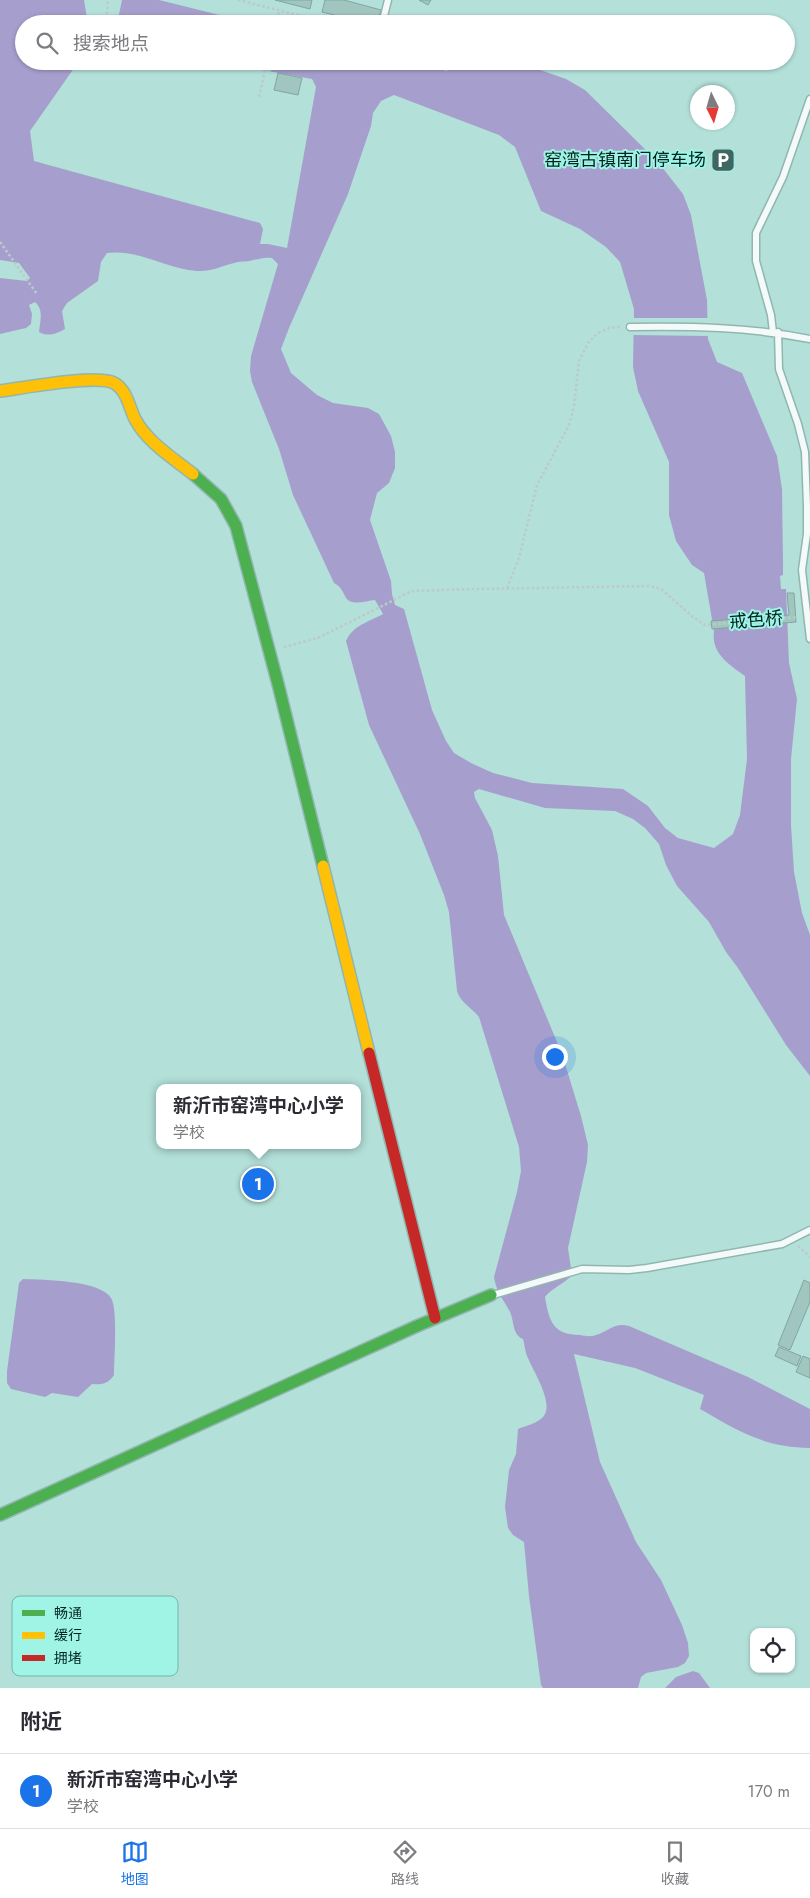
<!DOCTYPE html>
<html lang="zh">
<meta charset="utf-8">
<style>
:root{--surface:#fff;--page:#f2f2f3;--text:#2b2b33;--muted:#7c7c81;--line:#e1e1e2;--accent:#1a73e8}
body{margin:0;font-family:Jost,"Noto Sans SC",sans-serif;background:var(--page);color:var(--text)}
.controls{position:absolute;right:15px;bottom:15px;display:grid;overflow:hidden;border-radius:10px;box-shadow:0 1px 4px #0004}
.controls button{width:45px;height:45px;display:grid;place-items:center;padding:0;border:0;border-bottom:1px solid var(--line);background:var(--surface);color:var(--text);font:25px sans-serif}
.compass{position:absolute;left:690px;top:85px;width:45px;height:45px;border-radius:50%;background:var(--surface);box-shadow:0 1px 4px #0004;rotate:175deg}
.you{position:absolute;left:554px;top:1056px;width:18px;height:18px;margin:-12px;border:4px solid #fff;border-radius:50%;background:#1a73e8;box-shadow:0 0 0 8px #1a73e833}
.badge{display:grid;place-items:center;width:32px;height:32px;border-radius:50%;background:var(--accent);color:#fff;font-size:16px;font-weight:700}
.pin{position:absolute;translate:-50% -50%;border:2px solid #fff;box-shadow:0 1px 5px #0006}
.popup{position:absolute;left:156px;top:1084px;width:205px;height:65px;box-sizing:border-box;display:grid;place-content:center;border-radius:10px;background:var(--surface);filter:drop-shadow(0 1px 4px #0005);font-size:16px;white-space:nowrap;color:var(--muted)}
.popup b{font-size:19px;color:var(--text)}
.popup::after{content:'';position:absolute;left:50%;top:100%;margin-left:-10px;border:10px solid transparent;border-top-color:var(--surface)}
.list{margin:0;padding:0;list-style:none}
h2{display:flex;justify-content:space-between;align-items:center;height:65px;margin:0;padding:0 20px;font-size:21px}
h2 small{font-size:16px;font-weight:400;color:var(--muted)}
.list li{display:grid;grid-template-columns:32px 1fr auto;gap:15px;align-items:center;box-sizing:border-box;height:75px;padding:0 20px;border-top:1px solid var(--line)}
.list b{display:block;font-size:19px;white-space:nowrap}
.list p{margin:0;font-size:16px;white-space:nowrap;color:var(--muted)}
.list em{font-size:16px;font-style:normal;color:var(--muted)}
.icon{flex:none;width:28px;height:28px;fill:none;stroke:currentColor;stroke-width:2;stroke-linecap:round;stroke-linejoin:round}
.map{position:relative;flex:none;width:810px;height:1688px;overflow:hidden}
.search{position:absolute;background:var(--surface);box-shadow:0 1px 4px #0004;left:15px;right:15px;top:15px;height:55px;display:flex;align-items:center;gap:12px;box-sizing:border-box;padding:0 18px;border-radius:28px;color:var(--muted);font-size:19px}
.sheet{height:140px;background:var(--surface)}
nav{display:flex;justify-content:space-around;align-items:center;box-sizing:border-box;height:70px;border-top:1px solid var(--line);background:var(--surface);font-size:14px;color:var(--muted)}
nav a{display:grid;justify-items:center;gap:2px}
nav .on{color:var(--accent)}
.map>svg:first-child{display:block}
.water{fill:#a69fce;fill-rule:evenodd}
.pier{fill:#b3e0d9}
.building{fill:#a1c6c0;stroke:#80a6a0}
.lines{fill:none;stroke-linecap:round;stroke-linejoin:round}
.lane-casing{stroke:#91b6b0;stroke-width:9}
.fast-casing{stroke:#91b6b0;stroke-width:14}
.slow-casing{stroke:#91b6b0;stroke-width:14}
.jam-casing{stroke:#91b6b0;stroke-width:14}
.path{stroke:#bccac8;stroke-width:2.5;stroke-dasharray:2.5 2.5;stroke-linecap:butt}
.lane{stroke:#f4faf9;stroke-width:6}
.fast{stroke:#4caf50;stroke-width:11}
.slow{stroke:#ffc107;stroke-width:11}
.jam{stroke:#c62828;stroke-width:11}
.labels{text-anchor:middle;stroke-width:4;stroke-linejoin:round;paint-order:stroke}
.poi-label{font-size:18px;fill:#002520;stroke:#9ff4e6;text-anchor:end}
.street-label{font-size:18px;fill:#002520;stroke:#9ff4e6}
.key{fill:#9ff4e6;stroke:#6fb6ab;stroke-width:1}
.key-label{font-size:14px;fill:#002520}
</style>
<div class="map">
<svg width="810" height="1688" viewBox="0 0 810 1688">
<rect width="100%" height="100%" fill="#b3e0d9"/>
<path class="water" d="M0 0H84L88 24H24V61H79L30 131 34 161 260 223 263 229 260 244H268L287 248 316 87 312 79 213 61H409L447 71 450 61H508L520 63 566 79 585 90 658 162 683 194 691 215 707 300 708 339 717 362 742 373 777 456 782 489 783 564V575L780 576 781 589H786L789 663 797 699 791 759V825L794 872 802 913 810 935V1076L786 1045 738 968 726 952 709 922 677 886 666 865 659 844 645 828 633 819 615 811 545 808 479 789 474 792 475 798 492 830 498 856 504 915 562 1054 581 1116 588 1145 587 1162 568 1248 572 1275C564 1284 552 1288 545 1297 549 1321 553 1335 580 1335 585 1336 591 1337 596 1335 609 1331 615 1322 629 1326L748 1377 810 1409V1448C764 1447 740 1432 700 1409L704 1395 635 1368 574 1354 600 1462 636 1542 661 1580 682 1625 688 1643 689 1656 685 1663 678 1667 646 1673 641 1677 638 1688H543L541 1685 529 1596 524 1542 513 1535 508 1528 505 1507 509 1470 516 1454 518 1429C525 1426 538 1423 543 1417 555 1404 533 1371 528 1358 525 1352 525 1346 523 1339 511 1334 515 1320 509 1310 503 1299 496 1291 494 1277L517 1192 521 1171 519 1147 479 1017C472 1008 460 1002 457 991L449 912 444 895 420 834 369 725 346 641C353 625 369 622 383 614L375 600C365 601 350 607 345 596 342 590 340 586 334 583L293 495 279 449 252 382 250 371 251 356 278 264 272 258C264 257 260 259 253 260 248 262 243 261 238 262 224 265 212 272 197 271 166 269 139 249 107 253L101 262 98 281 67 303 62 311 65 329C56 334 48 337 39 332 40 321 44 310 35 302L29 305 32 314 31 324 26 328 0 334V278L27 281 30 278 19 263 0 260ZM394 95 499 135 515 147 541 211 580 229 606 247 620 262 634 309 633 367 638 391 669 462V515L676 541 692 565 704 573 714 631C711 654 729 664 745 676L747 759 740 815 733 834 714 848 678 838 665 828 648 806 623 789 532 783 493 773 471 763 454 753 446 741 432 710 404 609 395 605 392 594 391 581 370 520 377 493 389 483 395 468V452L391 436 379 414 368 408 333 403 317 395 291 373 281 349 289 328 348 194 371 126 373 113 381 101Z
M122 0H159L256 24H117Z
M23 1279C44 1280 100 1280 111 1298 118 1309 114 1360 114 1375 108 1384 102 1385 92 1384L78 1397 52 1393 45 1397 11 1389 7 1383V1371L19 1283Z
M693 1671 699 1673 710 1688H665L676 1677Z"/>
<path class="pier" d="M262 61H273L271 71 260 70Z
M631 318H710V336L631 335Z"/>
<path class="building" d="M275 0H312L310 9Z
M325 0H344L381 10 377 24H370L322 12Z
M419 0H431L428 5Z
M389 18 412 24H387Z
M278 73 302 78 298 95 274 90Z
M787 593H794L796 622 712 629 711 621 789 615Z
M804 1280 810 1283V1302L790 1350 778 1345Z
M779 1347 801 1356 797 1366 775 1356Z
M803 1356 810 1359V1378L796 1372Z"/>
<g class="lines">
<g class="lane-casing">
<path id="lane" d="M382 24 388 0
M630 327C692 326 749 327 810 339
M773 332 771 315 756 261V233L783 177 810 99
M778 332 779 369 798 424 805 452 807 506V534L802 570 810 639
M493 1295 582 1269 629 1270 647 1268 782 1244 810 1230"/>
</g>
<g class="fast-casing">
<path id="fast" d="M193 474 221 499 236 526 278 684 323 866
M0 1515 417 1326 491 1295"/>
</g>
<g class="slow-casing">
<path id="slow" d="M0 391C23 388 96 374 114 383 127 390 129 407 135 419 147 442 173 458 193 474
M323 866 369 1053"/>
</g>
<g class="jam-casing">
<path id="jam" d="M369 1053 435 1318"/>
</g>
<path class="path" d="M238 0 334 24
M106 24 108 0
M276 24 279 11
M259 97 267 61
M0 242 37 294
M507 588 519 558 537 485 569 425 574 406 579 361 588 343 598 333 609 328 621 327
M284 647 318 638 412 591 474 589 649 586 661 589 693 617 705 625 798 617
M798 1246 810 1257"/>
<use href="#lane" class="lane"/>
<use href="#fast" class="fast"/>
<use href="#slow" class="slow"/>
<use href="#jam" class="jam"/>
</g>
<defs>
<g id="parking-square" transform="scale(1.25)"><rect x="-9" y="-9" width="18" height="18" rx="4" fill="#3f6661" stroke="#9ff4e6"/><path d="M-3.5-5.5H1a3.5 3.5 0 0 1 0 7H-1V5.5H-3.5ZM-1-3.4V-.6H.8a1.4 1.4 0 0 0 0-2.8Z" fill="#fff"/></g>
</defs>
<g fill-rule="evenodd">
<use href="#parking-square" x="723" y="160"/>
</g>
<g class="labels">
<g class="poi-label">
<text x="706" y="166">窑湾古镇南门停车场</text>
</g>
<g class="street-label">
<text transform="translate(756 620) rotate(-5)" y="6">戒色桥</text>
</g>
</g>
<rect x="12" y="1596" width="166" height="80" rx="8" class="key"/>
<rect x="22" y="1610" width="23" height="6" fill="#4caf50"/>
<rect x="22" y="1632" width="23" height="7" fill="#ffc107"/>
<rect x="22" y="1655" width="23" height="6" fill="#c62828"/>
<g class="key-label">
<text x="54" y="1618">畅通</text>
<text x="54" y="1640">缓行</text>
<text x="54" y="1663">拥堵</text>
</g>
</svg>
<div class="controls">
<button><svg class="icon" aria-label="locate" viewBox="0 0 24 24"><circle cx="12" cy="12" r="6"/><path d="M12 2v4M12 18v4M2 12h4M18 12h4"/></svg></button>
</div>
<svg class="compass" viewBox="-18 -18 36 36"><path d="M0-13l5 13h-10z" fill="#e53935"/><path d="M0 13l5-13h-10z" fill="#7c7c81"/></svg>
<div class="you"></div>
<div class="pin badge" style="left:258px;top:1184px">1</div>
<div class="popup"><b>新沂市窑湾中心小学</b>学校</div>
<div class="search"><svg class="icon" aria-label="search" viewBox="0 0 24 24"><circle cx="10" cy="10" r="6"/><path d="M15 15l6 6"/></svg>搜索地点</div>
</div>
<section class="sheet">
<h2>附近<small></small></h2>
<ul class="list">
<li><span class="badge">1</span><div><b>新沂市窑湾中心小学</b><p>学校</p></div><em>170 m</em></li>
</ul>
</section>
<nav>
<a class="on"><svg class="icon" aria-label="map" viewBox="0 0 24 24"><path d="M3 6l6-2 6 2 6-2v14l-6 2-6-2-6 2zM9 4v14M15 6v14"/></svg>地图</a>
<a><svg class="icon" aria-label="directions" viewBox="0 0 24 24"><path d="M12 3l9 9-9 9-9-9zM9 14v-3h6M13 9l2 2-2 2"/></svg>路线</a>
<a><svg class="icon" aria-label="saved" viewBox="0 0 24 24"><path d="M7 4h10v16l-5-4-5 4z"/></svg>收藏</a>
</nav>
